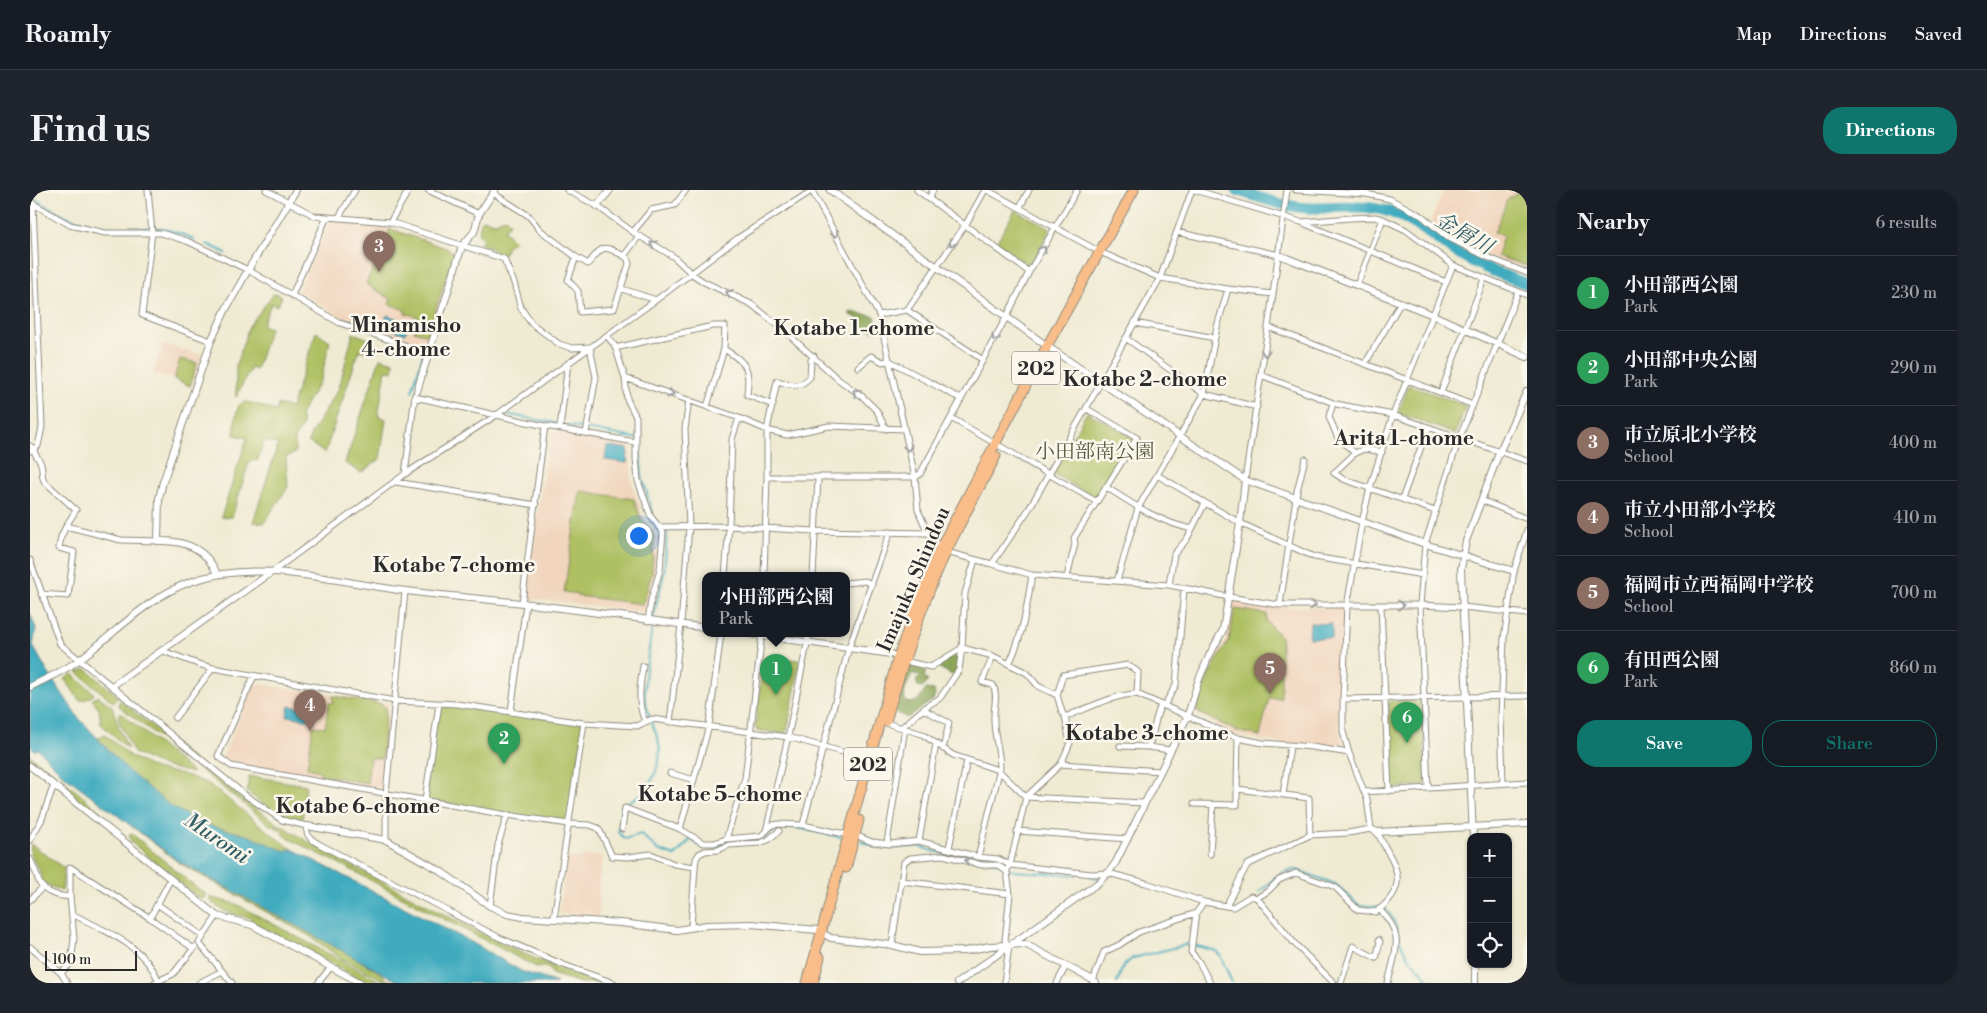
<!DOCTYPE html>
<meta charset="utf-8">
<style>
:root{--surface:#171b24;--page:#20242c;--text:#f1f3f6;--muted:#9ea1a6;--line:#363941;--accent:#0f766e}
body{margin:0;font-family:"Libre Bodoni","Noto Serif JP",serif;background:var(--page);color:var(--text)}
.controls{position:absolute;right:15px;bottom:15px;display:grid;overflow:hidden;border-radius:10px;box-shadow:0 1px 4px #0004}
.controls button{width:45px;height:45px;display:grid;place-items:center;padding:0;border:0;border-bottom:1px solid var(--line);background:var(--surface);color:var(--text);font:25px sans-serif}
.scale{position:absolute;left:15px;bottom:12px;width:92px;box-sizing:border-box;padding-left:5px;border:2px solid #2b2b2b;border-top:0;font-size:14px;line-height:18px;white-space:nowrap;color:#2b2b2b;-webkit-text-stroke:4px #fbf7ec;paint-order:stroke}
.you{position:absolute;left:608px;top:345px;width:18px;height:18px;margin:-12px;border:4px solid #fff;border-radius:50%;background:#1a73e8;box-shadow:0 0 0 8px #1a73e833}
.badge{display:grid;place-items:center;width:32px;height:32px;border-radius:50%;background:var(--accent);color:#fff;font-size:16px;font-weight:700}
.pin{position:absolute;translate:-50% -41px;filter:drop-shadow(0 1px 2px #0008)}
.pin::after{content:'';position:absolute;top:26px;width:18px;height:15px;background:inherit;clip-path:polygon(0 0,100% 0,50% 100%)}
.popup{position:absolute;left:672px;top:382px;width:148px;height:65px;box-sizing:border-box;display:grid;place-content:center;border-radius:10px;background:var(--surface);filter:drop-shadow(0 1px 4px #0005);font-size:16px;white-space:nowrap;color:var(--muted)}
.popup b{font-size:19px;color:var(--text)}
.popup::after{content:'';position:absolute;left:50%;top:100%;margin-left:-10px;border:10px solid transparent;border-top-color:var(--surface)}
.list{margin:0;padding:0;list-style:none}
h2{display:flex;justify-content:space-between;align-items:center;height:65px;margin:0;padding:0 20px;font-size:21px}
h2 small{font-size:16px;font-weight:400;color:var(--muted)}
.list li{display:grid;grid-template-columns:32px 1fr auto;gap:15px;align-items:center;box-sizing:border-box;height:75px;padding:0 20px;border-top:1px solid var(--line)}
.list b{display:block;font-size:19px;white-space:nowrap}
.list p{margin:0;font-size:16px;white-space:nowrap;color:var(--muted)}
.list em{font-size:16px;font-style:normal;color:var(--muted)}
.actions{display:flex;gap:10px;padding:15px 20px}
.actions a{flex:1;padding:11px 0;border:1px solid var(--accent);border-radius:20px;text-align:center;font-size:18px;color:var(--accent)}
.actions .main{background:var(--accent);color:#fff}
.icon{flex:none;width:28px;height:28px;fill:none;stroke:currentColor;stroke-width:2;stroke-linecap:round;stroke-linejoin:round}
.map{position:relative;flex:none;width:1497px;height:793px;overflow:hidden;border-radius:20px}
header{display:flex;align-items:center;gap:30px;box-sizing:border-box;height:70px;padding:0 25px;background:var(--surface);border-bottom:1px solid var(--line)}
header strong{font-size:24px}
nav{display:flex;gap:28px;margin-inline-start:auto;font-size:18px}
.intro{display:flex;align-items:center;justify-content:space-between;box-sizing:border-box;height:120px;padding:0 30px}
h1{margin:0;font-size:35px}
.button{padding:12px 22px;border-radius:20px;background:var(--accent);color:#fff;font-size:18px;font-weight:700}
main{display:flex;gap:30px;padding:0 30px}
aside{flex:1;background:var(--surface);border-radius:20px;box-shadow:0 1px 4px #0004}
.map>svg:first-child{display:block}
.built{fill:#f1d5bd}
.green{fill:#afc063;stroke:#6d7647}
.forest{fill:#8ba659;stroke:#5b6842}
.water{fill:#3fabbf;stroke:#356b75}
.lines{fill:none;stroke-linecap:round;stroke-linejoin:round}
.stream{stroke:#3fabbf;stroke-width:2}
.river{stroke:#3fabbf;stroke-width:11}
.minor-casing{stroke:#8d8a7e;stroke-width:7}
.tertiary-casing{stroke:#8d8a7e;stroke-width:8}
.trunk-casing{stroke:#8d8a7e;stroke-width:11}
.minor{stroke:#fff;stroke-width:5}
.tertiary{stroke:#fff;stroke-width:6}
.trunk{stroke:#f8bd89;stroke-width:9}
.oneway{stroke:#a0a0a0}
.labels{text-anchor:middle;stroke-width:5;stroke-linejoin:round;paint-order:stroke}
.shield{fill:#fbf7ec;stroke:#696865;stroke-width:1}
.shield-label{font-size:19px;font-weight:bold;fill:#2b2b2b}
.park-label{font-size:20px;fill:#53583c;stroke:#fbf7ec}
.street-label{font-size:20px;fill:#2b2b2b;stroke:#fbf7ec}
.water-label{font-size:21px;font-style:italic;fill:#335e66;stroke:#fbf7ec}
.neighbourhood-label{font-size:21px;font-weight:bold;fill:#2b2b2b;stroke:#fbf7ec}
</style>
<header>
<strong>Roamly</strong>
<nav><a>Map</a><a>Directions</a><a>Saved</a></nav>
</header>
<div class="intro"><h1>Find us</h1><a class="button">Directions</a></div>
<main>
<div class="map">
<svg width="1497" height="793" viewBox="0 0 1497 793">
<rect width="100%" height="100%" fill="#fbf7ec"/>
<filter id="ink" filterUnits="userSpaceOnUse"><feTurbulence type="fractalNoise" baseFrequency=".02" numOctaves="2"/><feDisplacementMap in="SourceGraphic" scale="10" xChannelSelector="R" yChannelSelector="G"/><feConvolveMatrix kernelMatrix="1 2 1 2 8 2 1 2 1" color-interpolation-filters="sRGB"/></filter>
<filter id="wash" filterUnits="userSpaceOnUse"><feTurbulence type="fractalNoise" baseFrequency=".0096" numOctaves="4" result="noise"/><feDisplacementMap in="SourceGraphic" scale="20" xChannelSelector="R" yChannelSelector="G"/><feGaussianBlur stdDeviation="1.12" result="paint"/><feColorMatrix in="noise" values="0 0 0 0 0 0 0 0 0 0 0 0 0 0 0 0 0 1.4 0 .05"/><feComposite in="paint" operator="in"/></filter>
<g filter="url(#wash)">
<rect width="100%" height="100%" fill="#efead2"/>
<path class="built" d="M1413 0H1497V79L1453 65 1412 43 1401 31Z
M300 31 359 37 423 59 426 64 397 155 308 125 268 101Z
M133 154 172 165 161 198 143 189 123 184Z
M523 241 599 256 601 259V288L604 299 614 328 628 346 625 383 615 422 495 408 520 242Z
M1205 411 1251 417 1311 418 1313 422 1309 538 1313 557 1311 559 1234 551 1209 546 1163 522 1177 485 1197 449 1203 413Z
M223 493 359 513 352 596 349 598 203 573 193 566Z
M553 665 573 667 569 691V727L529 723 537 667 552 669Z"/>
<path class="green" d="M1492 0H1497V76L1467 66 1473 46 1464 43 1477 10Z
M985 20 1021 39 999 77 966 53Z
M475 28 480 33 474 40 485 51 478 55 473 65 450 53 453 48 448 44 452 29 465 32Z
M360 39 419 59 424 64 397 145 384 141 388 127 375 123V120L359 114 361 109 336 94Z
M244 103 252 106 248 116 241 114 232 135 240 138 226 180 221 178 206 207V175L219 136Z
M286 142 300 151 291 189 270 225 273 235 267 245 265 244V263L256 267 258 297 234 333 223 332 248 254 234 251 228 270 219 272 202 327H191L217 248 204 245C207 203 210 209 246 221L248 214 261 218Z
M323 143 341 150 337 162 329 160 295 263 278 252 282 242 309 198Z
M350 168 364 172 363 181 356 180 348 226 356 229 350 269 331 283 315 273Z
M150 169 167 173 160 196 144 189Z
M1379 195 1436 216 1425 244 1368 223Z
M1057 222 1104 248 1067 309 1022 283Z
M550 301 604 309 611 329 622 341 624 348 622 383 613 414 547 406V404L534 402Z
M1205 419 1237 424 1236 431 1251 447V508H1239L1230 546 1207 541 1169 523 1166 520 1178 486 1199 450Z
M738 467 768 470 770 473 757 541 753 544 727 540 725 538 733 470Z
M56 479 89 507 83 512 47 482Z
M42 484 63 502 64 505 54 510H49L35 489Z
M68 506 82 516 89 538 98 559 71 534 69 518 62 510Z
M303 506 352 514 356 518 352 568H340L337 593 290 585V581L277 578 283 536 295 537 299 513H303Z
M1390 509 1393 512 1396 592 1394 595 1363 598 1361 595 1358 513 1360 511Z
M90 510 211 608 247 633 246 637H243L88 515Z
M409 514 554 533 539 634 395 610Z
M90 522 163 583 133 576 104 563 89 531 88 525Z
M74 544 100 566 113 573 125 579 156 585 179 594 249 650 278 670C233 655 183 644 142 620 113 602 89 574 68 548Z
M0 565 51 605 72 624 69 627 0 572Z
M219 586 276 595 272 632 248 625 217 602Z
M86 624 355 786 354 788 364 793H359L309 767 281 747 149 673Z
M249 634C290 660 333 681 376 704 439 737 500 771 569 793H551L522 784C520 778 515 775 508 778 445 745 382 713 320 679 298 667 274 658 252 644L253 642 247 638Z
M101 643 164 696 175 703V707L171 710 101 652 99 645Z
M1 654 34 678 32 701 12 693 9 679 0 665Z
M179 707 206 714 353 793H337L221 731V728C207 725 184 721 179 707Z"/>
<path class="forest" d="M820 122 845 126 848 142 829 136 826 127 820 125Z
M922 466 927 467C930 472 927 482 922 485L908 477V475Z
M879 474 895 477 896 482 894 487 897 489V493L892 497 888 496 886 490 890 486 882 483C880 492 871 501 876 512 887 515 891 507 896 499L904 500 905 505 903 510 877 528 865 522 864 518 869 509 867 508C870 497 872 483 879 474Z"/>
<path class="water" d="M357 125 379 133 375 144 353 136Z
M314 128 396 156V158L313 131Z
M577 256 598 259 597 273 575 270Z
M0 423 6 438 3 456 17 481 48 527 98 581 142 617 173 634 217 645 255 661 262 659 443 753 491 781 527 793H371L148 671 31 583 8 559 5 561 0 555Z
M1280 433 1302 434V448H1279Z
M259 516 281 519 280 530 257 526Z"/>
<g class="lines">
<path class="stream" d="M0 6C29 24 53 37 88 39 101 39 114 37 127 38 139 39 152 44 164 49
M177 54 196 63
M382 202 395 157
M476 224 609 249 612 286 622 322
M623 428 634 383 637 343 633 338
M623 432C620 457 613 484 615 509 617 525 625 538 629 553 632 569 625 588 615 600 610 607 600 610 593 615L588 642 595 649 611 644 628 660 645 666 661 649 673 658 688 657 698 652 730 650 747 639 763 637 811 647
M831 651 845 657 862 658 888 656 903 661 971 673 984 681 1046 685
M1061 686 1068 688
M1229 702C1243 693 1247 679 1267 680L1305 694 1329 715 1348 717
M1353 718C1368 728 1366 745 1374 760 1381 773 1393 781 1402 793
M1087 793 1093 776 1103 768 1159 754 1186 761 1191 767 1202 793"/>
<path class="river" d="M1206 0C1231 8 1254 17 1280 18 1306 19 1334 13 1360 22 1384 30 1406 50 1428 63 1449 77 1473 85 1497 94"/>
</g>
</g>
<g filter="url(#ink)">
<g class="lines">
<g class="minor-casing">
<path id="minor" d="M118 0 122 43 112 125 181 151
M236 0 285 26 360 32 474 69 484 93 491 118 501 133 529 154 542 158 560 157 566 187 556 243
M398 0 449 24
M537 0 567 16 603 42 644 67 662 84 674 92 721 114 749 136 809 190 832 206 847 221 856 239
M887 0 999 82
M957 0 1070 62 1130 88 1198 99 1243 104
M1165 0 1271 32 1320 28 1345 27 1353 29 1376 40 1423 75 1363 225 1340 298 1332 332 1317 416 1313 509 1497 506
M1266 0 1336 4 1360 9 1392 26 1417 47 1457 67 1497 83
M782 1 849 125 885 287 888 320 898 343 910 358 916 362 962 374 999 319 1130 88 1162 0
M463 3 499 26 510 40 546 67 558 74C574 55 572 54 594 66L609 46
M899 9 903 0
M0 12 40 35 75 43H131L157 51 218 80 310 133 398 163
M990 17 999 0
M309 27 325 0
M360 32 379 0
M1273 33 1416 92
M603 42 621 20 645 15 656 0
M1147 42 1249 65
M546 67 538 90 548 101 550 122 584 119 599 74 598 69 594 66
M1423 75 1497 105
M1327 95 1353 29
M592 99 626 110
M262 105 297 27
M877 120 953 170
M849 125 877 120 936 34 955 0
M1105 133 1185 148
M1238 137 1443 215
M577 146 585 156 595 188 597 209 606 227V268L608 291 621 327 633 342 630 380 621 410 618 431
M1097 149 1174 204 1227 217
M585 158 683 136H695L694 159C718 174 720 178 717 205L743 215
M784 166 781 170 780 187C769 199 762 195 747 191L737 240V287H885L890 284 977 126 999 82 1047 0
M860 171 931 209
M1335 174 1371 112
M828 177 841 166 853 172 859 170
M1231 185 1306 214 1363 225 1497 271
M595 188 709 228 737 240 757 245 799 236 874 239
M1411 202 1454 89
M385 207 515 236 605 252
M1303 213 1299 227 1308 248 1325 263 1304 283 1313 289 1405 321
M677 217 694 159
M921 228 1067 312
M530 238 538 173
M0 256 4 259C4 265 9 268 11 274 13 280 11 285 14 291L46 320 36 336 91 350 128 351
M0 261 8 256 12 237 3 14
M1325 263 1334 259 1352 262
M375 284 385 205
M1127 285 1210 333 1284 367 1393 385
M1215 290 1243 104 1257 0
M366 292 506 315
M1076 297C1104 315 1129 332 1162 339
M1372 309 1398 238
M1451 310 1497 329
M628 337 699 336 784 341 898 343
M0 370 30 454 215 605 252 630 277 636C275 645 281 649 287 653L470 748 534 775 584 793
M962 374 1002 385 1139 395 1199 407 1250 415H1390L1433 417 1497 424
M242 382 375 284 465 226 626 110 708 48 783 0
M695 386 699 336 702 249 709 228
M734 386 737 287
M783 386 788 288
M1037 387 1045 354 1044 348 1107 248 1057 219
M1087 391 1108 318 1174 204 1187 137 1198 99
M816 393 835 391 842 394
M1139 395 1144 364 1157 349 1175 313
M11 404 38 406 44 362 29 358 31 347 36 336
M492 413 515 236
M1250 415 1267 301 1275 269
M1351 416 1359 601
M133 461 168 474 183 478 365 511 427 514 554 533 607 536 622 529 758 547 845 571
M874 471 901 477 932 458 963 466 997 483 1008 496 1027 505
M979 474C993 445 997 416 1002 385
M613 476C610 494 607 515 615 531
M224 486 188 566 201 576 477 625 539 634 560 635 568 638 571 643 582 666 598 667 621 664 644 674 665 677 661 737
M1134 516 1146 495 1154 399
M893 519 919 533 913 559
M481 521 496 414
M1035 527C1056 519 1085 504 1107 504
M145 528 183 478
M640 532 651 434 659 337 655 239 659 210
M856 533 892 544 923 565 968 580 996 607 1114 613
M872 537 897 516 910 508 929 480 932 458 935 403 945 370
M1208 548 1207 599 1279 608 1280 645
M906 554 889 651 948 667 968 669 980 675 1062 684 1078 683 1116 693 1174 712 1196 716 1217 675 1280 645 1318 643 1341 639 1337 609 1319 563 1313 542V509
M1090 556 1118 557 1140 560
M1118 557C1125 543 1124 529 1131 515
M1031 574 1130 581
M640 583 664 590
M1473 593 1471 527 1474 448 1484 381 1497 340
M1398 598 1390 415 1395 354 1429 249 1488 102
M1334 602 1497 592
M1253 605 1260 556
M395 610 409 514
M1164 614 1207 615V599
M773 635 819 457 860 342
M592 639 595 618 650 639 673 653H684L696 649 715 588 732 444
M650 639 679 536 691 444
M736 641 758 547 779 444
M987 641 1098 649
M825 645 842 652 860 654 889 651
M696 649 731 646 742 635 749 634 773 635 819 645
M0 650 12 629 22 600 25 596
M356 650V604L375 401
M857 653 875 538
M919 658 937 570
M1180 664 1183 615
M948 667 970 578C970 560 963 544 964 526 964 515 968 505 963 495L952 492 963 466
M0 669C5 678 6 683 9 692 13 702 30 708 40 706L44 749 41 773 31 783
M665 677 666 669 669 664 675 661 688 660 699 655 730 653 738 650 749 641
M976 681 980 675 996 607 1031 574 1040 553 1035 527 1032 522 1027 505 1033 485 1098 475 1108 482 1107 504 1208 548 1233 553 1282 557 1319 563
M140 690 120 728 164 759
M872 691 980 704
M40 706V677L120 728
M1227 708 1238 701 1249 690 1266 683 1305 697 1328 720 1346 722C1383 694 1364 675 1347 642
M0 710 13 697
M127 714 173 746
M460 716 468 655 477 625
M1196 716 1203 717 1221 706 1227 708 1265 754 1304 793
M1349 719C1376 745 1365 761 1358 793
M1166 723 1161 762 1169 772 1180 793
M42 726H46C79 743 113 755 129 791
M187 726 169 753 202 793
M524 728 554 533
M862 755 874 672 880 668 913 665 952 675H968L977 682 980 704 975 750 979 756 974 793
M0 757 31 783 37 793
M1063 791 1074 762 1089 755 1109 742 1166 723 1174 712
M124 793 143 784 165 757
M169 793 192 781
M288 793 301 777
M1027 793 1036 776
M1311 793 1323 756 1346 768 1350 752 1349 750"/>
</g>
<g class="tertiary-casing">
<path id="tertiary" d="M800 0 1017 156 1215 290 1395 354 1484 381
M567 16 580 0
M1249 65 1403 125 1497 167
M387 201 432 56 444 42 449 24 465 0
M187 384C176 358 155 350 128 351L129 308 133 292 181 151 196 119 218 80 266 0
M719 444 861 464 870 469
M82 496 242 382
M0 497C15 489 32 482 46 472 84 445 116 408 160 392 227 367 308 393 376 401 415 406 454 409 493 413 554 421 615 429 676 438
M0 576 187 726 222 735 331 793
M277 636 356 650 409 680 460 716 477 724 493 727 591 733 647 740 677 735 722 734 787 740 801 748 862 755 890 762 935 761 960 756 995 754 1059 788 1066 793
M1341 639 1347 642 1497 634
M1443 647 1431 379 1436 351 1469 263 1497 201
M1445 774V793
M927 793 1068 693 1078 683 1086 672 1158 525 1169 489 1179 466 1193 440 1210 333 1215 290"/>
</g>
<g class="trunk-casing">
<path id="trunk" d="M856 531C868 489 881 448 897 407 915 358 942 313 966 266
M816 678 829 630
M777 793 868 467 891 404 910 358 1017 156 1104 0
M783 793 790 767"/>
</g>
<use href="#minor" class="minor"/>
<use href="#tertiary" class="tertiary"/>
<use href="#trunk" class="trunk"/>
</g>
<defs><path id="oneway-chevron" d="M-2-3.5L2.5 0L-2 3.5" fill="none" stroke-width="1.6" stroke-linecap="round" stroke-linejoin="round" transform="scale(1.25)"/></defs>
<g class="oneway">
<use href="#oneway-chevron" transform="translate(805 44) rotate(62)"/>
<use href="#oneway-chevron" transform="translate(922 53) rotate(125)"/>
<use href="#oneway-chevron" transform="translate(623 54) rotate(-149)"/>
<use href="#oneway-chevron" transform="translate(1013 59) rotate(-59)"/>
<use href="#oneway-chevron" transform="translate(699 103) rotate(-155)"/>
<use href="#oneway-chevron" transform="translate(965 148) rotate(119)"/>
<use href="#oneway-chevron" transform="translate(1235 163) rotate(98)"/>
<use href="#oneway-chevron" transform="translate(826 202) rotate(-144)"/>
<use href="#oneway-chevron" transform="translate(641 204) rotate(19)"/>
<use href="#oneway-chevron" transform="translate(878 258) rotate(77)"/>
<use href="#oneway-chevron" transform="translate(1283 415) rotate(1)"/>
<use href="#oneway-chevron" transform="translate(1371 415) rotate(-1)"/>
<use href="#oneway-chevron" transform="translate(938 671) rotate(-164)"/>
</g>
</g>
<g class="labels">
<g class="shield">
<rect x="982" y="161.5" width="48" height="33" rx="4"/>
<rect x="814" y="557.5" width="48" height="33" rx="4"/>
</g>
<g class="shield-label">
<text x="1006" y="185">202</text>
<text x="838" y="581">202</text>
</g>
<g class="park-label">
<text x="1065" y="268">小田部南公園</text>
</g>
<g class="street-label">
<text transform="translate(883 389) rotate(-67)" y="7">Imajuku Shindou</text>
</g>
<g class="water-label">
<text transform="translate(1434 43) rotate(30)" y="7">金屑川</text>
<text transform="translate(187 648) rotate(34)" y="7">Muromi</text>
</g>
<g class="neighbourhood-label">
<text x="376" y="142">Minamisho<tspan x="376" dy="24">4-chome</tspan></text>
<text x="824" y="145">Kotabe 1-chome</text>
<text x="1115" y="196">Kotabe 2-chome</text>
<text x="1374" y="255">Arita 1-chome</text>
<text x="424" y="382">Kotabe 7-chome</text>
<text x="1117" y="550">Kotabe 3-chome</text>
<text x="690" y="611">Kotabe 5-chome</text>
<text x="328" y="623">Kotabe 6-chome</text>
</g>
</g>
</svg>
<div class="controls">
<button>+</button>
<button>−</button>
<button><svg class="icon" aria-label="locate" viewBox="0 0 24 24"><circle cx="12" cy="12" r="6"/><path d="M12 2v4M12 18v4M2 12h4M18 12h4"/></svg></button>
</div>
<div class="scale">100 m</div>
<div class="you"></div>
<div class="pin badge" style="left:746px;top:505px;background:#2e9e5b">1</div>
<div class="popup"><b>小田部西公園</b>Park</div>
<div class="pin badge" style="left:474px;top:574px;background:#2e9e5b">2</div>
<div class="pin badge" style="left:349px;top:82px;background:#8d6e63">3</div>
<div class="pin badge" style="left:280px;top:541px;background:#8d6e63">4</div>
<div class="pin badge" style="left:1240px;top:504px;background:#8d6e63">5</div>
<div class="pin badge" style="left:1377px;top:553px;background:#2e9e5b">6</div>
</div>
<aside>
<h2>Nearby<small>6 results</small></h2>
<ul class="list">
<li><span class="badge" style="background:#2e9e5b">1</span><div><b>小田部西公園</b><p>Park</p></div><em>230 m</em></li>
<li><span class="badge" style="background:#2e9e5b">2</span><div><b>小田部中央公園</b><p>Park</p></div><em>290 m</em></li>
<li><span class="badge" style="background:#8d6e63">3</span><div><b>市立原北小学校</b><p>School</p></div><em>400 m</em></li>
<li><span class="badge" style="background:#8d6e63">4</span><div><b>市立小田部小学校</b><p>School</p></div><em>410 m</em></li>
<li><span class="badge" style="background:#8d6e63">5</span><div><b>福岡市立西福岡中学校</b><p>School</p></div><em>700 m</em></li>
<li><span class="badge" style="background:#2e9e5b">6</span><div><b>有田西公園</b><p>Park</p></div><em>860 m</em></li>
</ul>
<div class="actions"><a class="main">Save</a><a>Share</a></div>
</aside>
</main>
